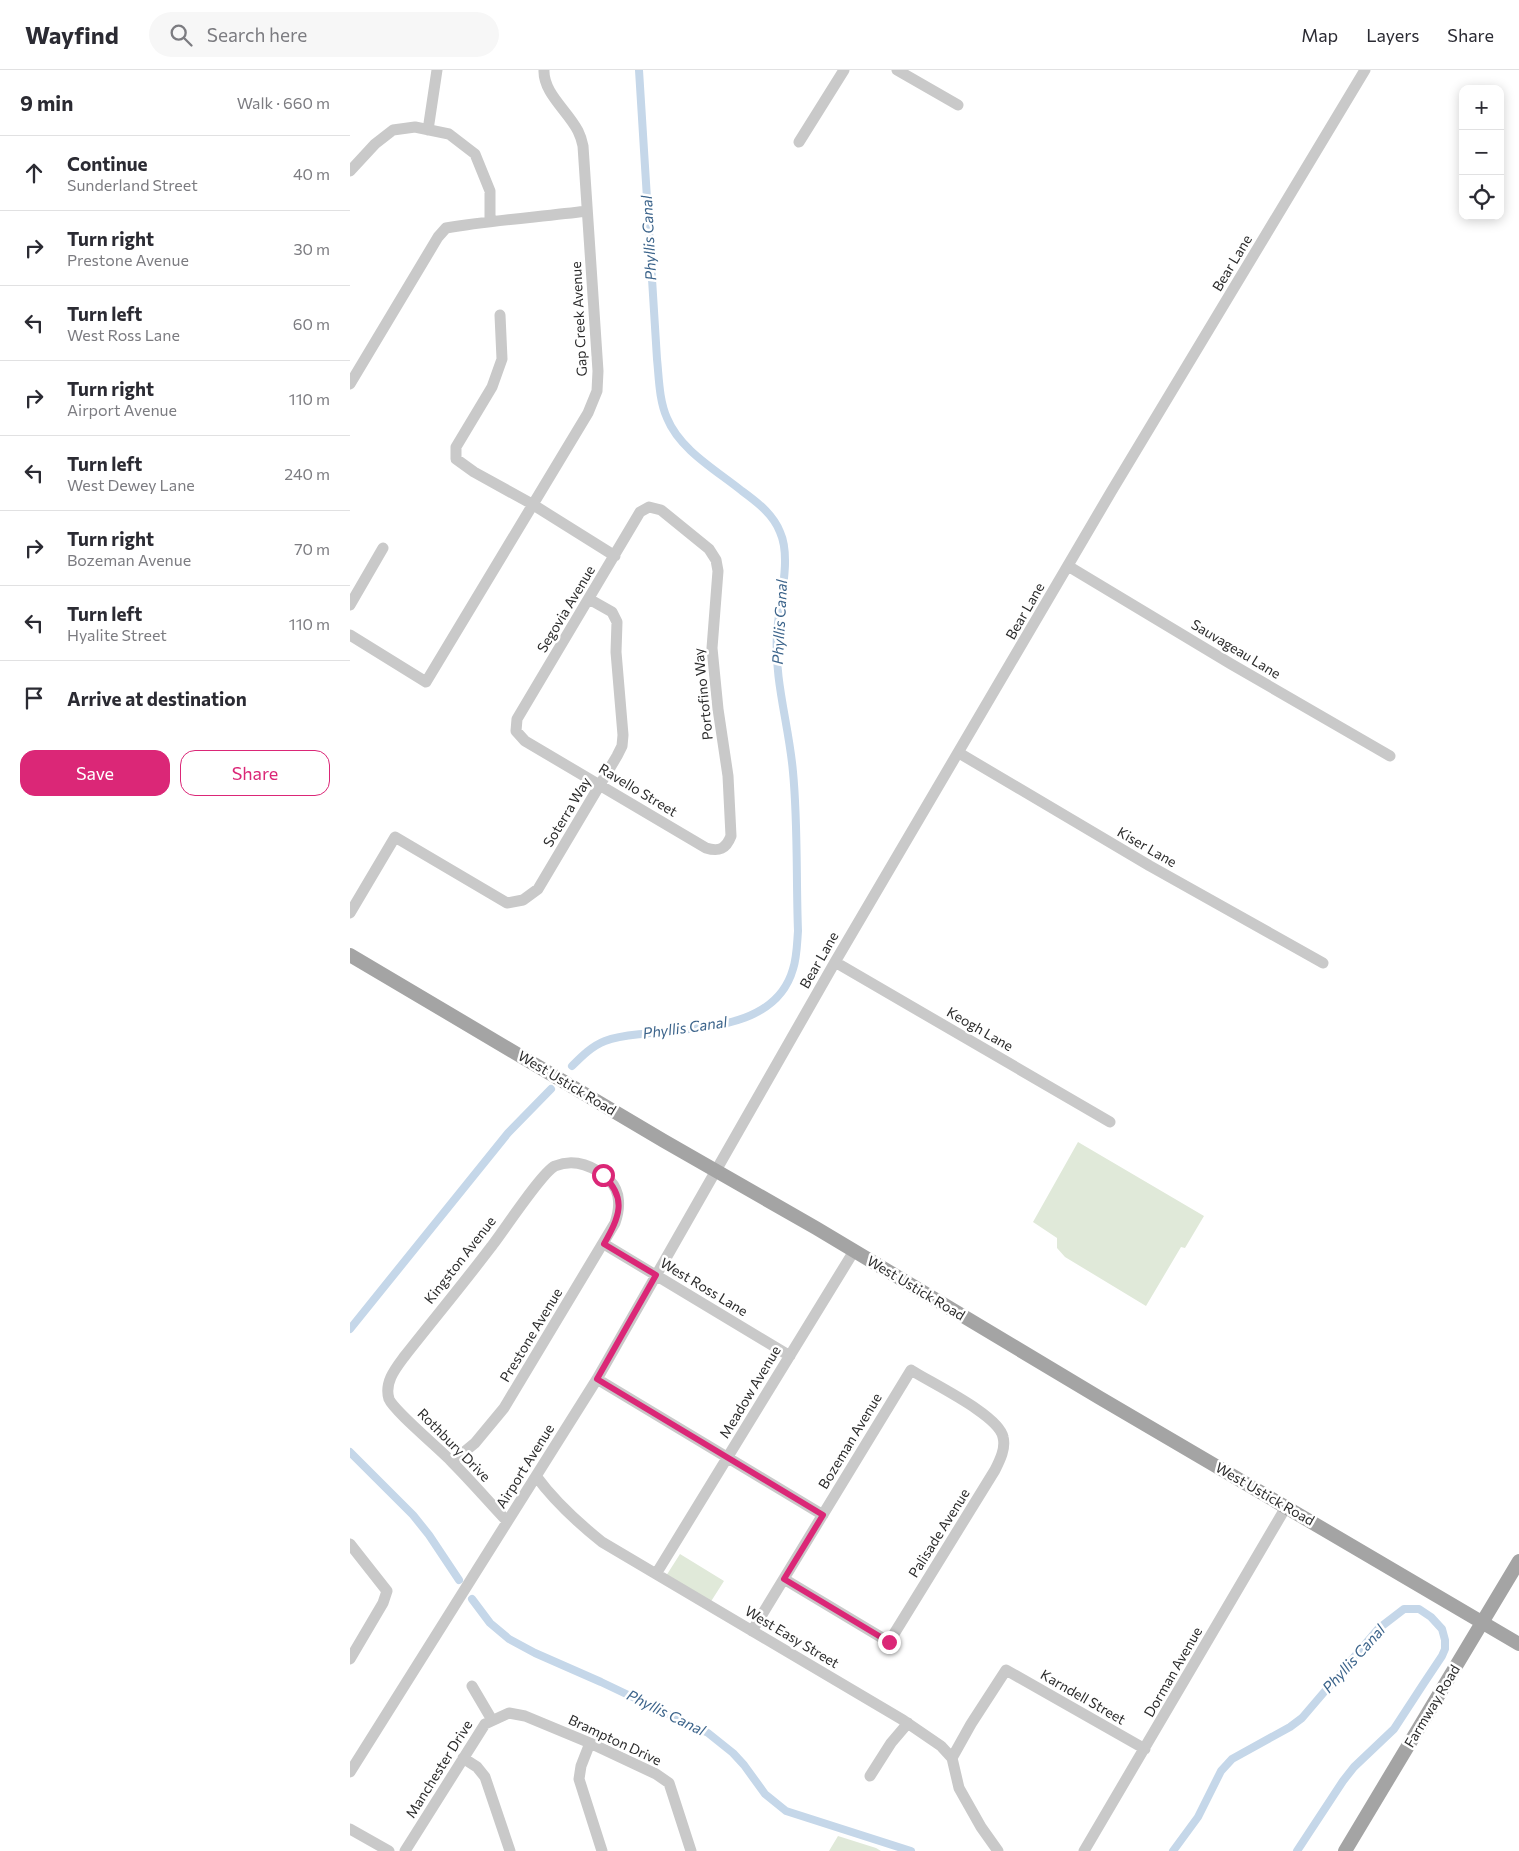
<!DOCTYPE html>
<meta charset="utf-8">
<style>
:root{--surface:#fff;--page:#f7f7f7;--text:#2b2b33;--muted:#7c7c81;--line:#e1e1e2;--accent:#db2777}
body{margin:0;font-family:Commissioner,sans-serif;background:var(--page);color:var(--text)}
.controls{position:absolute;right:15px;top:15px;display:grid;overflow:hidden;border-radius:10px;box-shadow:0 2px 12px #0003}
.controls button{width:45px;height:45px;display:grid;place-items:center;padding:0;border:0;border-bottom:1px solid var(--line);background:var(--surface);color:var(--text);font:25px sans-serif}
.stop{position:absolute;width:15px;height:15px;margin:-11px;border:4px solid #db2777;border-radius:50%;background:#fff}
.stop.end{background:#db2777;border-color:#fff;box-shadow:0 1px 5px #0008}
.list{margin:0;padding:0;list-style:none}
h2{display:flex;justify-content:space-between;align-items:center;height:65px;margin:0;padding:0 20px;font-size:21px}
h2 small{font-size:16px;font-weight:400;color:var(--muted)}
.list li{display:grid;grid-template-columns:32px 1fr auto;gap:15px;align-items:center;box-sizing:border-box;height:75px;padding:0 20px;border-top:1px solid var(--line)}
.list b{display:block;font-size:19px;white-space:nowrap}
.list p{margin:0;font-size:16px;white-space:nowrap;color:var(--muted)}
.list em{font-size:16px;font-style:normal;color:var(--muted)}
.actions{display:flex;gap:10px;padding:15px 20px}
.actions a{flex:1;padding:11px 0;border:1px solid var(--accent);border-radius:15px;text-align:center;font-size:18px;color:var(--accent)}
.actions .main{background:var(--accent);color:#fff}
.icon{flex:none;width:28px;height:28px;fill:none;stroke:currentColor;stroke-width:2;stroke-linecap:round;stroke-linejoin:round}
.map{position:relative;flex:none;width:1169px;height:1781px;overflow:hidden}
header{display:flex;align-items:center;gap:30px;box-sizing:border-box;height:70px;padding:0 25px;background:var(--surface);border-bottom:1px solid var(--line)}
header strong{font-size:24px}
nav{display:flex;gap:28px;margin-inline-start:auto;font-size:18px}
.search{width:350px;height:45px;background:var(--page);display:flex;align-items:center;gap:12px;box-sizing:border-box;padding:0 18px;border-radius:28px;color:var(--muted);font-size:19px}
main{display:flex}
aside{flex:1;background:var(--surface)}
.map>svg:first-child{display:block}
.green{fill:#e0e9d9}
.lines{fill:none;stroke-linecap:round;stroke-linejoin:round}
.canal{stroke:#c5d7e9;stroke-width:8}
.minor{stroke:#c9c9c9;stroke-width:11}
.major{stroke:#a4a4a4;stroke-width:14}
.route{stroke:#db2777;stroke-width:6}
.labels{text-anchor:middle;stroke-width:5;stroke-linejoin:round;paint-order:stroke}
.street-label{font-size:14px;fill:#2c2c2c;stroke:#fff}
.water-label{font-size:15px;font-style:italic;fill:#3c648b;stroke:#fff}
</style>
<header>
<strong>Wayfind</strong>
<div class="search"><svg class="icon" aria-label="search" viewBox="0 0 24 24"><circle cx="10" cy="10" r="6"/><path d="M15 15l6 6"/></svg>Search here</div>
<nav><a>Map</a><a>Layers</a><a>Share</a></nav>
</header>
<main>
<aside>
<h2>9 min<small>Walk · 660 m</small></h2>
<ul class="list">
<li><svg class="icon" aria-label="ahead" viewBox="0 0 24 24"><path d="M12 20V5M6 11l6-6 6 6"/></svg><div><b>Continue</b><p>Sunderland Street</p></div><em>40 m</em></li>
<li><svg class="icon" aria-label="right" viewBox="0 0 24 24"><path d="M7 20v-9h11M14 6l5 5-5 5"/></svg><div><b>Turn right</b><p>Prestone Avenue</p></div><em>30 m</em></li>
<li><svg class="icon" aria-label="left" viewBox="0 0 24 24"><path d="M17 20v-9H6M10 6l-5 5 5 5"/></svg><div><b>Turn left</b><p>West Ross Lane</p></div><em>60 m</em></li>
<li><svg class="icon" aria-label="right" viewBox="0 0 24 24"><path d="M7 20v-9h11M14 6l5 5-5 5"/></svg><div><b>Turn right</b><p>Airport Avenue</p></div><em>110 m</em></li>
<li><svg class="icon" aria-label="left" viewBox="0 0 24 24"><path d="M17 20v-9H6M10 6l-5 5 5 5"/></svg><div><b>Turn left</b><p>West Dewey Lane</p></div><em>240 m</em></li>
<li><svg class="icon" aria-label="right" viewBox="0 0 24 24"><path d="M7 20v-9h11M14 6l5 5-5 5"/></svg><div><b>Turn right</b><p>Bozeman Avenue</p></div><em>70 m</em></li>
<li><svg class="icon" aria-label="left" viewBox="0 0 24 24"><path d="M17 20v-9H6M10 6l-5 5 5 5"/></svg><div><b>Turn left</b><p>Hyalite Street</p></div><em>110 m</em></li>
<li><svg class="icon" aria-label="arrive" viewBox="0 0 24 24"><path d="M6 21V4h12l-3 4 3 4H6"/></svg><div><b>Arrive at destination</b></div></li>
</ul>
<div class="actions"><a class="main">Save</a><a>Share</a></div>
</aside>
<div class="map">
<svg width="1169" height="1781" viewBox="0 0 1169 1781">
<rect width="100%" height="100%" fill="#fff"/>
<path class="green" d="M728 1072 854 1146 835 1178 831 1177 796 1236 715 1187 707 1178V1168L683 1152Z
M330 1484 374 1511 360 1533 316 1506Z
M488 1766 526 1778 531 1781H479Z"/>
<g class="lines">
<path class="canal" d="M222 996C232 986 242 976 255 971 270 965 285 965 300 963 350 957 426 959 443 899 447 887 447 873 448 861 446 808 448 754 443 702 439 655 424 611 427 563 429 534 442 488 430 462 423 444 407 432 392 421 366 400 330 380 317 348 309 330 309 308 307 289L289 0
M0 1259 158 1063 201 1019
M0 1382 63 1445 79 1465 109 1510
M122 1529 140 1553 159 1569 185 1583 251 1612 358 1663 383 1683 394 1695 415 1724 436 1741 561 1781
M823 1781 848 1747 871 1701 882 1689 940 1657 952 1648 1028 1559 1054 1539H1069L1081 1547 1092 1559 1095 1570V1579L1092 1586 1074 1613 1044 1659 1004 1697 993 1711 947 1781"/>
<path class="minor" d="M547 0 608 35
M78 60 87 0
M449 72 494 0
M0 101 25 74 43 60 65 57 99 64 125 84 140 121V151
M150 245 152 289 142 317 106 377V389L124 402 182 434 265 486
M0 314 88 167 96 158C143 150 190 147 237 141
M299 437 311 440 359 479 366 490 368 501 362 578 368 639 378 706 381 766C376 779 369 782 356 778L175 671 166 661 167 649 290 442Z
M718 496 881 594 1040 686
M0 535 33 478
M0 565 76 612 238 343 247 321 248 301 233 76C232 71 230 65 228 61 218 41 193 23 194 0
M609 683 800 796 973 893
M0 843 45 767 157 833 173 830 188 819 267 686 272 676 273 665 266 582 267 552 262 542 239 529
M485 892 760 1052
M254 1174 440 1286
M247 1309 473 1445
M102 1392 125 1373 154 1338 265 1153C270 1139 271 1122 260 1111 245 1096 225 1088 205 1096 192 1102 153 1162 141 1177 113 1214 83 1250 54 1287 45 1299 34 1313 39 1329 44 1341 90 1379 102 1392 121 1411 139 1432 157 1451
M186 1406C205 1432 227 1452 252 1472L553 1650 591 1676 602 1688 609 1718 631 1757 648 1781
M0 1474 37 1521 33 1533 0 1589
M306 1504 504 1181
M402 1561 561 1300C581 1313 649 1345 653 1367 656 1378 650 1390 645 1400L539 1572 434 1509
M122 1616 142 1650
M240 1673 231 1696 229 1709 252 1781
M113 1688 127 1697 135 1707 160 1781
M602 1688 621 1654 656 1600 795 1679
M0 1702 247 1309 485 892 761 422 1015 0
M520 1706 541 1673 558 1653
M0 1759 39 1781
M55 1781 135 1654 159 1643 175 1646 240 1673 306 1704 319 1713 341 1781
M734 1781 936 1437"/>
<path class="major" d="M0 885 314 1071 466 1158 750 1328 1169 1574
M995 1781 1169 1491"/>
</g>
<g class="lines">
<path class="route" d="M253 1105C278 1129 269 1147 254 1174L306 1205 247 1309 473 1445 434 1509 539 1572"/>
</g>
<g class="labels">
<g class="street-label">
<text transform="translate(882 193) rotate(-59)" y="5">Bear Lane</text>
<text transform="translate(229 249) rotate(-93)" y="5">Gap Creek Avenue</text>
<text transform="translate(216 539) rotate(-59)" y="5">Segovia Avenue</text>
<text transform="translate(675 541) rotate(-60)" y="5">Bear Lane</text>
<text transform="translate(886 579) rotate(31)" y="5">Sauvageau Lane</text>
<text transform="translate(353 624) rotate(-96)" y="5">Portofino Way</text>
<text transform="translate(288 720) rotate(31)" y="5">Ravello Street</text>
<text transform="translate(217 742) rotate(-59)" y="5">Soterra Way</text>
<text transform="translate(797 777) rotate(30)" y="5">Kiser Lane</text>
<text transform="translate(469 890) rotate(-60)" y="5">Bear Lane</text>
<text transform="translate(630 959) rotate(30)" y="5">Keogh Lane</text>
<text transform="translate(217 1013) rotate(31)" y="5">West Ustick Road</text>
<text transform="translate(110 1190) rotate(-52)" y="5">Kingston Avenue</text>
<text transform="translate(354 1217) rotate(31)" y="5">West Ross Lane</text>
<text transform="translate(566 1218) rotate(31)" y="5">West Ustick Road</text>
<text transform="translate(181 1265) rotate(-59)" y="5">Prestone Avenue</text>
<text transform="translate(400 1322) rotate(-59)" y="5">Meadow Avenue</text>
<text transform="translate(500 1371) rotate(-59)" y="5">Bozeman Avenue</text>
<text transform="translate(104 1375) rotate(45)" y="5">Rothbury Drive</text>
<text transform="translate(175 1396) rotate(-58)" y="5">Airport Avenue</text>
<text transform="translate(915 1424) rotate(30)" y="5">West Ustick Road</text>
<text transform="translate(589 1463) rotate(-58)" y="5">Palisade Avenue</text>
<text transform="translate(442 1567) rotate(31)" y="5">West Easy Street</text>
<text transform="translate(823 1602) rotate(-60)" y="5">Dorman Avenue</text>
<text transform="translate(733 1627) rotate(30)" y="5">Karndell Street</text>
<text transform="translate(1082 1636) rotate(-59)" y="5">Farmway Road</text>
<text transform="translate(265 1670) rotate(25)" y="5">Brampton Drive</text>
<text transform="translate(89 1699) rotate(-58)" y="5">Manchester Drive</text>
</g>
<g class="water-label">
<text transform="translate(299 168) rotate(-93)" y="5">Phyllis Canal</text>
<text transform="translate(430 552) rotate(-87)" y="5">Phyllis Canal</text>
<text transform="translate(335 958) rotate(-8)" y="5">Phyllis Canal</text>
<text transform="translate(1004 1589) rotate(-48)" y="5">Phyllis Canal</text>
<text transform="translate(316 1643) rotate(26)" y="5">Phyllis Canal</text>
</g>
</g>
</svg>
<div class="controls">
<button>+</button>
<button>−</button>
<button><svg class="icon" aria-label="locate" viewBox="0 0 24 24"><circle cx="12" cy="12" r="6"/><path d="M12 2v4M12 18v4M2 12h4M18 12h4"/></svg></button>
</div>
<div class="stop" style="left:253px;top:1105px"></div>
<div class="stop end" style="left:539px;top:1572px"></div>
</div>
</main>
